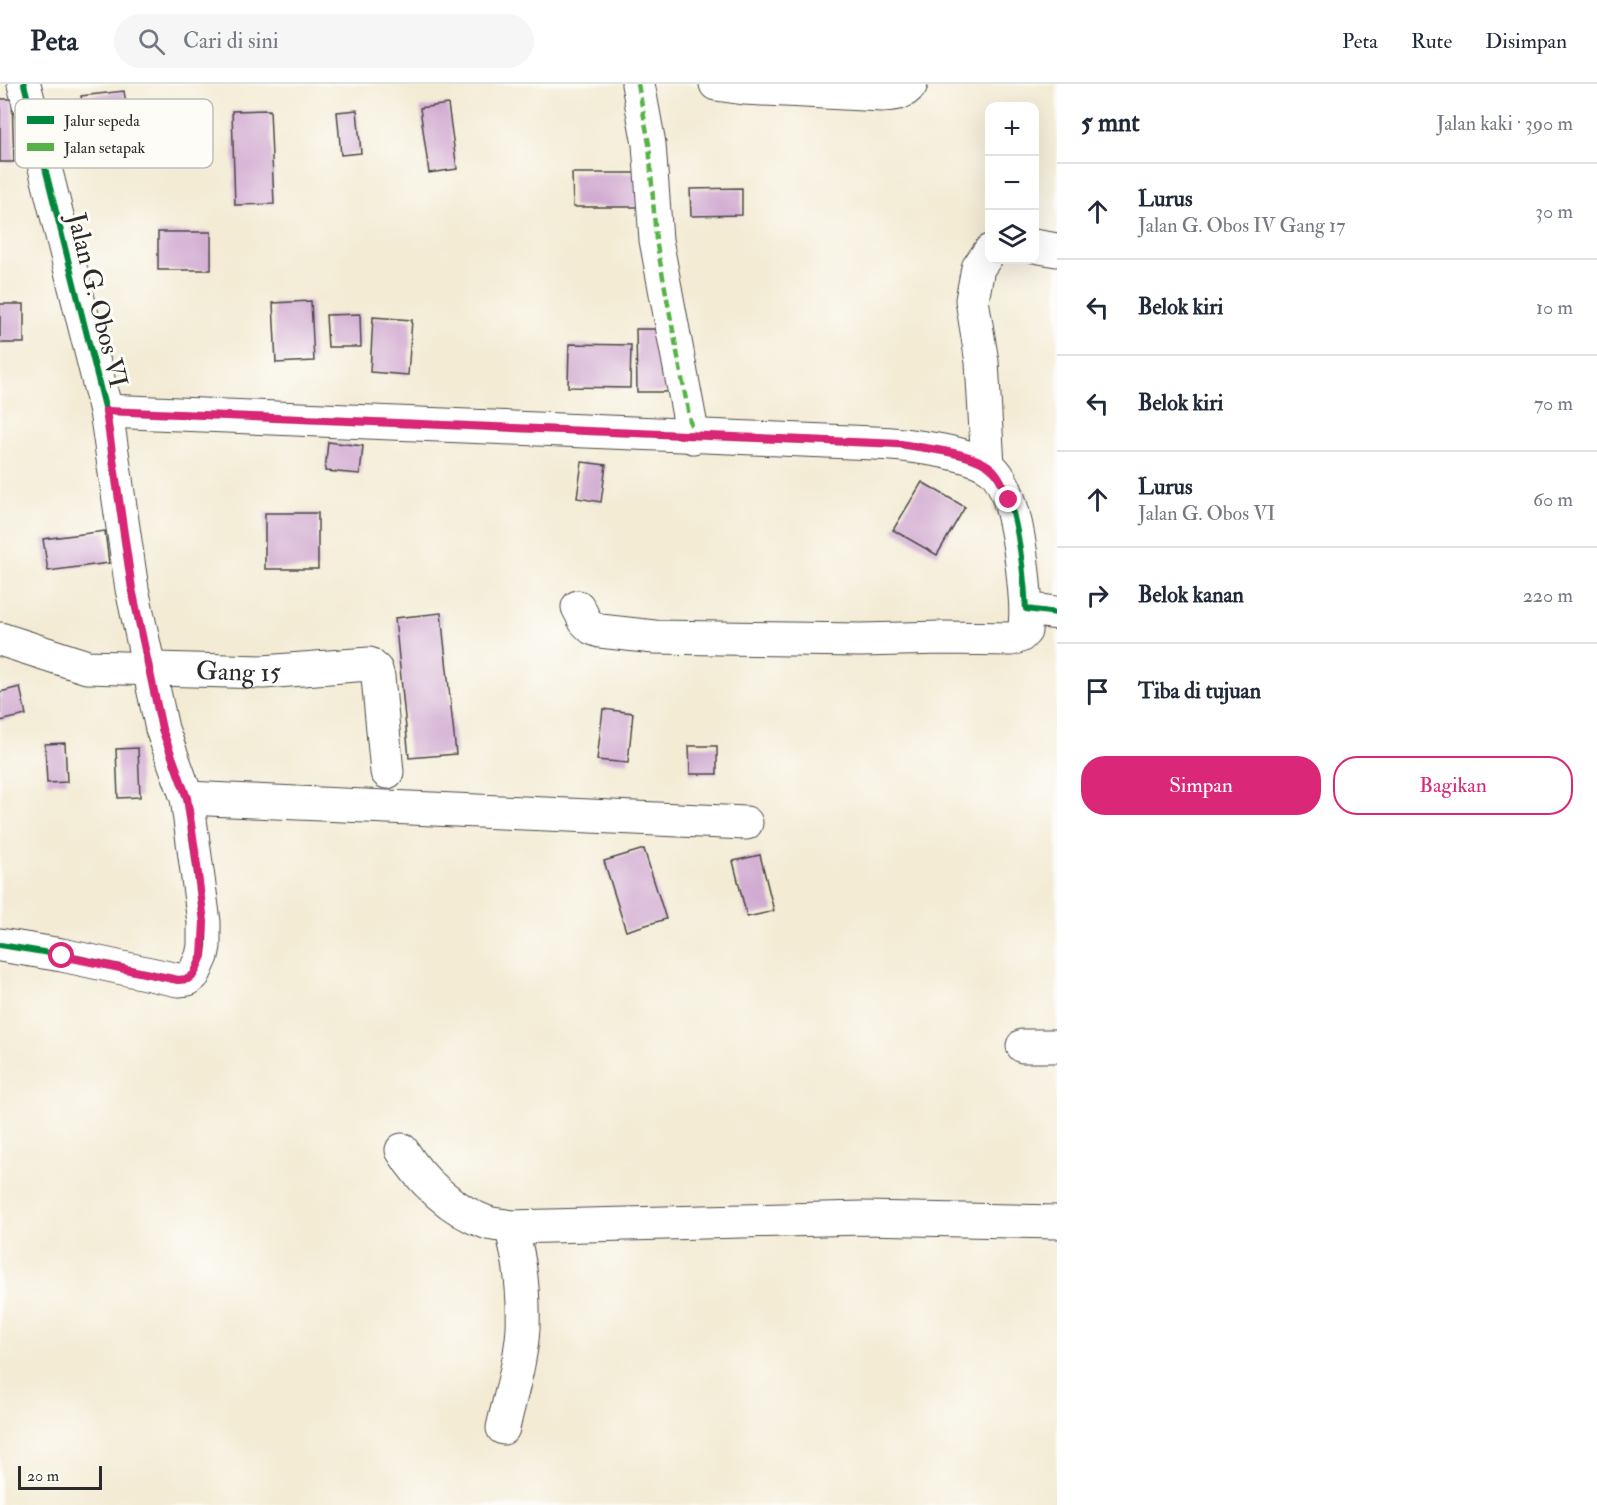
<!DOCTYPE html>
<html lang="id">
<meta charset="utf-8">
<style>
:root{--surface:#fff;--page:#f6f6f7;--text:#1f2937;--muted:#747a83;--line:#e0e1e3;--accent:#db2777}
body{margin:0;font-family:"IM FELL Double Pica",serif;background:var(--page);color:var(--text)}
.controls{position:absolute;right:18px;top:18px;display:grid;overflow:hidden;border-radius:12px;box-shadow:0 6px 24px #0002}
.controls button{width:54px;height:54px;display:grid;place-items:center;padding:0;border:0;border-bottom:2px solid var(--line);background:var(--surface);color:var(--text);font:30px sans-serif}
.scale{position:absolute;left:18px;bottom:15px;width:84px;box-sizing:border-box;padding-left:6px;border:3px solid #2b2b2b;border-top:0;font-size:16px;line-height:21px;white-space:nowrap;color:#2b2b2b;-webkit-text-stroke:4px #fdfcf7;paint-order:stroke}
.stop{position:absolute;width:18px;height:18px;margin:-14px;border:4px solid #db2777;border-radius:50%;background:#fff}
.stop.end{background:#db2777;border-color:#fff;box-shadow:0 2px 6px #0008}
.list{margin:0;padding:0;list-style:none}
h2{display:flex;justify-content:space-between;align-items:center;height:78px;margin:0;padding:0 24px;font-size:26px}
h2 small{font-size:20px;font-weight:400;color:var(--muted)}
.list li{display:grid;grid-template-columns:39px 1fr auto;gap:18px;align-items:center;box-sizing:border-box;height:96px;padding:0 24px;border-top:2px solid var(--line)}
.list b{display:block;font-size:22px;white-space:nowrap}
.list p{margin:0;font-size:20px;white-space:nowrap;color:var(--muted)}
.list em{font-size:20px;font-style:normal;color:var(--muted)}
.actions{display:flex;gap:12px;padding:18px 24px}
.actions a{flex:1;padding:14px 0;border:2px solid var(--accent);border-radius:24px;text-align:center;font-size:21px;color:var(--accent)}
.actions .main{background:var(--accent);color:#fff}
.icon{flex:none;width:33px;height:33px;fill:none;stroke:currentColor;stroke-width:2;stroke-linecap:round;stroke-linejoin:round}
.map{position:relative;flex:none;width:1057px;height:1421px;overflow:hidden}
header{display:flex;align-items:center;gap:36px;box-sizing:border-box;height:84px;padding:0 30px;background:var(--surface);border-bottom:2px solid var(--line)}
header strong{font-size:28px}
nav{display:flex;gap:33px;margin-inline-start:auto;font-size:21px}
.search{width:420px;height:54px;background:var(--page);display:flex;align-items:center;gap:15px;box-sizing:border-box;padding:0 21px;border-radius:33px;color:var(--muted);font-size:22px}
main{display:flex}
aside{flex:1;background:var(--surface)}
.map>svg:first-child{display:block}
.building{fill:#d1abd2}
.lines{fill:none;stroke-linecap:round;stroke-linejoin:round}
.minor-casing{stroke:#494844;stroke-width:35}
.minor{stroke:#fff;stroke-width:33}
.quiet{stroke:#56b246;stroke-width:4.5;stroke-dasharray:9 4.5;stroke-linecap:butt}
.cycleway-casing{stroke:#fdfcf7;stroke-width:10}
.cycleway{stroke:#00873e;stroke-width:6}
.route{stroke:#db2777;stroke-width:8}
.labels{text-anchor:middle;stroke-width:6;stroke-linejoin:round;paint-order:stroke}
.street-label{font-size:26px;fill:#2b2b2b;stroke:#fdfcf7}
.key{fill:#fdfcf7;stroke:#bebdba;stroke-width:1.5}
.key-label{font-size:16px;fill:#2b2b2b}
</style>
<header>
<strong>Peta</strong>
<div class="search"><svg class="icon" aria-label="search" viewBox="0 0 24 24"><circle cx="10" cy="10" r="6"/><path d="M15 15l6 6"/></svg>Cari di sini</div>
<nav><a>Peta</a><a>Rute</a><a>Disimpan</a></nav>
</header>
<main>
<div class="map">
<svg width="1057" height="1421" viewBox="0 0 1057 1421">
<rect width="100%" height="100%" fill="#fdfcf7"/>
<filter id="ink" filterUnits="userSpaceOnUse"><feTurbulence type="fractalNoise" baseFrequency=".0167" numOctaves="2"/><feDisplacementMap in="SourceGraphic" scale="12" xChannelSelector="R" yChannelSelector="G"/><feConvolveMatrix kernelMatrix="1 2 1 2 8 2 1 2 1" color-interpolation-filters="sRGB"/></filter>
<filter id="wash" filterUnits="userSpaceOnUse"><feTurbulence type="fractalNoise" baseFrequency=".008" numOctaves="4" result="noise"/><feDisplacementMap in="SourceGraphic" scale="24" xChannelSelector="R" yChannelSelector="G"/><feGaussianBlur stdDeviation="1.35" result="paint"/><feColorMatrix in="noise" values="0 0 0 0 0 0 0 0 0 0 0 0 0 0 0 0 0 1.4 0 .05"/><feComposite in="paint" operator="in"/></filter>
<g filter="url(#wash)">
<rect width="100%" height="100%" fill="#f3ebd4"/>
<g id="blocks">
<path class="building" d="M124 7 130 44 87 50 81 12Z
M0 15H12L14 78H0Z
M448 20 457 85 429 89 420 24Z
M270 26 274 120 235 121 232 27Z
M357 26 361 69 341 71 337 28Z
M572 89H645V123H573Z
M742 104V131L691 132 690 105Z
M158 148H211V186H158Z
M311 217 314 277 276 279 273 219Z
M0 220H24V259H0Z
M360 230 361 263H328L326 231Z
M373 233 412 236 408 291 370 288Z
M636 245H668L669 308H637Z
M569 260 631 261 630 304 568 303Z
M328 358 363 362 360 390 325 387Z
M582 378 606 381 601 418 577 414Z
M922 398 965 423 937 471 893 446Z
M265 429H318V485H265Z
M105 447 109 479 48 487 43 455Z
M441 529 456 670 409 674 395 534Z
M20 603 26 631 0 637V608Z
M603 625 633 629 628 679 597 676Z
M65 659 67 698 47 699 45 660Z
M689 662H717V690H690Z
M138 664 140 713 118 714 116 665Z
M644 765 666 835 626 847 604 777Z
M760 771 774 827 747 833 733 777Z"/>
</g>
</g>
<g filter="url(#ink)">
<use href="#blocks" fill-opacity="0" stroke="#494844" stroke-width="1.5"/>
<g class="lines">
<g class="minor-casing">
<g id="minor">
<path d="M638 0 649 60 656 156 693 353"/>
<path d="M716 0 744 4 883 11C896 10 903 10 911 0"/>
<path d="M1034 162 1057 166"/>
<path d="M106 327 874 359C902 360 969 367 991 384 1017 405 1024 492 1026 525L1057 529"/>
<path d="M988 382 982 278 972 216 978 184 990 167"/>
<path d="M578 523 585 537 592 544 600 547 654 553 861 556 943 554 1011 555 1020 552 1025 547 1026 525"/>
<path id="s1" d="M0 555 87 583 263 588 369 580 376 586 378 593 387 688"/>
<path d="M187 714 746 739"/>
<path d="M0 861 62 871 178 896 188 895 194 890 202 872 204 862V838L187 714 162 645 132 505 106 327 24 0"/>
<path d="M1023 962H1057"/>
<path d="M402 1066C420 1096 453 1127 488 1139 495 1141 504 1141 511 1143L863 1134 1057 1138"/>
<path d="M503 1344C510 1312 521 1278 523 1244 524 1211 520 1174 511 1143"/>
</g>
</g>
<use href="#minor" class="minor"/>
<path class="quiet" d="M638 0 649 60 656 156 693 353"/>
<g class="cycleway-casing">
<path id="cycleway" d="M106 327 874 359C902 360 969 367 991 384 1017 405 1024 492 1026 525L1057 529
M0 861 62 871 178 896 188 895 194 890 202 872 204 862V838L187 714 162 645 132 505 106 327 24 0"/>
</g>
<use href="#cycleway" class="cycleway"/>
</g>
</g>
<g class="lines" filter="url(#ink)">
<path class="route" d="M62 872 178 896 188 895 194 890 202 872 204 838 195 766 187 714 162 645 132 505 106 327 901 360C926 365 977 368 994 387 1001 394 1005 407 1009 416"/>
</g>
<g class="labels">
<g class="street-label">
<text transform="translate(98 216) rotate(76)" y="9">Jalan G. Obos VI</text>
<text dy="9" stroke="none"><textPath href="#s1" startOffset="243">Gang 15</textPath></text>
</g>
</g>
<rect x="15" y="15" width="198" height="69" rx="9" class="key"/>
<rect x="27" y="32" width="27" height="8" fill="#00873e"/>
<rect x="27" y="59" width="27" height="8" fill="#56b246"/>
<g class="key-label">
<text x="64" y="42">Jalur sepeda</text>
<text x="64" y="69">Jalan setapak</text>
</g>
</svg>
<div class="controls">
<button>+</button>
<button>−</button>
<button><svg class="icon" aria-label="layers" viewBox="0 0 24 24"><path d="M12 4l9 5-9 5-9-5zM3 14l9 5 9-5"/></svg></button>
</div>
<div class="scale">20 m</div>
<div class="stop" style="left:62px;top:872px"></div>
<div class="stop end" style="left:1009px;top:416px"></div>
</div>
<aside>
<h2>5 mnt<small>Jalan kaki · 390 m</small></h2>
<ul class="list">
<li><svg class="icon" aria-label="ahead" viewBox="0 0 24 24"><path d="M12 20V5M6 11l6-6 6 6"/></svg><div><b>Lurus</b><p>Jalan G. Obos IV Gang 17</p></div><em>30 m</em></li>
<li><svg class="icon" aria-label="left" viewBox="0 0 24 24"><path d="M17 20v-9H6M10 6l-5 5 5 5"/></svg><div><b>Belok kiri</b></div><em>10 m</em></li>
<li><svg class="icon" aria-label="left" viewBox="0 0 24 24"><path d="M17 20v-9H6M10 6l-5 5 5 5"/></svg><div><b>Belok kiri</b></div><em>70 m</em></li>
<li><svg class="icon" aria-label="ahead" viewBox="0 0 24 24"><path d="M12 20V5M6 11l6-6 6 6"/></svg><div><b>Lurus</b><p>Jalan G. Obos VI</p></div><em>60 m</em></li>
<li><svg class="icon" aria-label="right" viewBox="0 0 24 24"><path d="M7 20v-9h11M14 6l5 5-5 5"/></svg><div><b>Belok kanan</b></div><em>220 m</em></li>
<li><svg class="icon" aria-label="arrive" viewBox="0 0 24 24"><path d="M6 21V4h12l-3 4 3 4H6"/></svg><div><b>Tiba di tujuan</b></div></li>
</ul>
<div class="actions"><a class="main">Simpan</a><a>Bagikan</a></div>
</aside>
</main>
